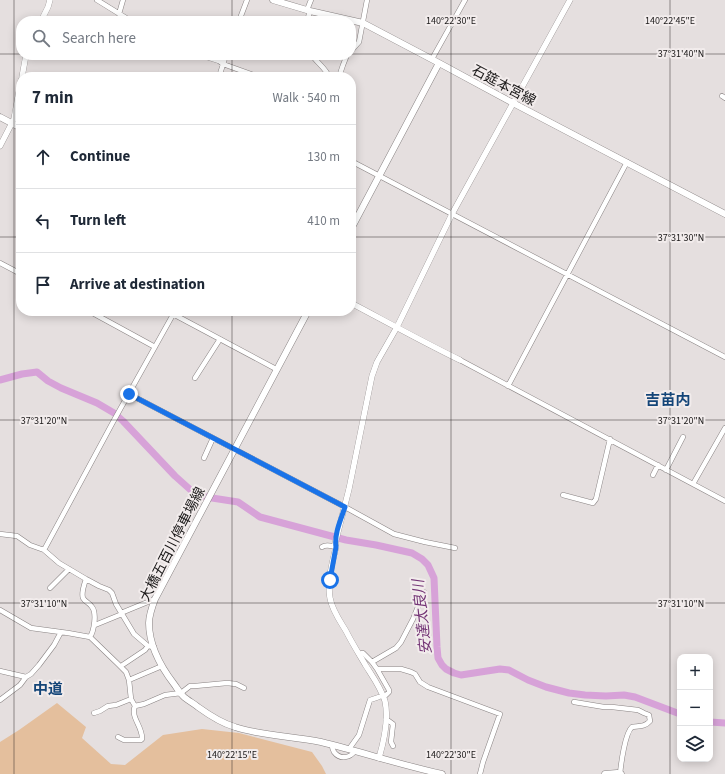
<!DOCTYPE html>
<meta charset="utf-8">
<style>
:root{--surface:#fff;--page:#f6f6f7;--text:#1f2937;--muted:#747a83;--line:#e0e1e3}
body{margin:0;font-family:"Source Sans 3","Noto Sans JP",sans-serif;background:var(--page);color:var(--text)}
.controls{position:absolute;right:12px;bottom:12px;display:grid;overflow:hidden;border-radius:8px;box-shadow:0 2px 10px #0003}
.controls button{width:36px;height:36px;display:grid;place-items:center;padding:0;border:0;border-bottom:1px solid var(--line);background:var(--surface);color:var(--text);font:20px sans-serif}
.stop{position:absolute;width:12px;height:12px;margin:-9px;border:3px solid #1a73e8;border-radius:50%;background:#fff}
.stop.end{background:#1a73e8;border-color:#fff;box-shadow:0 1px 4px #0008}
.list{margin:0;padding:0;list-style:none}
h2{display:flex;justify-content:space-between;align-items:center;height:52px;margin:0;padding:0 16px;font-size:17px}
h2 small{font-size:13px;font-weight:400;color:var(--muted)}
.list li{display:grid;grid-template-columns:26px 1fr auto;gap:12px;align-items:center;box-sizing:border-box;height:64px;padding:0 16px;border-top:1px solid var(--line)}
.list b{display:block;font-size:15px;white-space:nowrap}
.list em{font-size:13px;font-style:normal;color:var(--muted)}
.icon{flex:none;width:22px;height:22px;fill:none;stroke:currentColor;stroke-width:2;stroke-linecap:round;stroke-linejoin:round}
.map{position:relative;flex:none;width:725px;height:774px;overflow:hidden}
.search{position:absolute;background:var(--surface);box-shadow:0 2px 10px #0003;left:16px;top:16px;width:340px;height:44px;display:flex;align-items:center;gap:10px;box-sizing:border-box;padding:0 14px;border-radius:16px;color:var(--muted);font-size:15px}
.panel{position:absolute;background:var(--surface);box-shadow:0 2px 10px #0003;left:16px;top:72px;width:340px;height:244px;border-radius:16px}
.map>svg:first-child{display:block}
.green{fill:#e4bf9d}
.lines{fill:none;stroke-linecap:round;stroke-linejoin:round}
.river{stroke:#d7a2d8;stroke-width:7}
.minor-casing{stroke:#898383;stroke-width:5.5}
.tertiary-casing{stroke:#898383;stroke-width:6}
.secondary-casing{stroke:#898383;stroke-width:7}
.minor{stroke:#fff;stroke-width:4.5}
.tertiary{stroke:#fff;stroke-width:5.5}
.secondary{stroke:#fff;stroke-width:6}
.route{stroke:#1a73e8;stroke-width:5}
.ticks{fill:none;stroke:#1a1818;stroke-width:1;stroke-opacity:0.45}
.labels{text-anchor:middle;stroke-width:4;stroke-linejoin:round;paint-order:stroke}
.street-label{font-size:14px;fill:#1a1818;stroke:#f2ecec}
.neighbourhood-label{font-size:15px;font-weight:bold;fill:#144578;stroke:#f2ecec}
.water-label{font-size:15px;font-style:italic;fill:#733475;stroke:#f2ecec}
.ticks-label{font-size:10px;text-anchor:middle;fill:#1a1818;stroke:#f2ecec;stroke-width:4;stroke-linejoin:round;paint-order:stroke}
</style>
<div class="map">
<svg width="725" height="774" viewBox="0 0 725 774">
<rect width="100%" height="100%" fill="#e5dfdf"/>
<path class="green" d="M57 703 86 727 82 738 111 764 125 765 163 735 202 729 239 733 312 752 322 766 326 774H0V742L19 730Z"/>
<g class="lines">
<path class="river" d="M0 380 22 374 37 372 48 381 61 388 97 403 114 413 123 421 175 476 194 493 199 496 238 502 260 517 346 540 376 545 412 553 422 559 428 565 434 578 437 647 438 658 442 665 446 669 454 673 461 675 500 669 509 670 528 680 546 687 569 693 585 695 606 696 624 695 635 697 680 714
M710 722 725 723"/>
<g class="minor-casing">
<path id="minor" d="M97 0 131 21
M307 10 311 0
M119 14 123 0
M239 21 247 0
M307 21 310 11
M351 51 359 42 367 0
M200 55 219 61 223 64 259 77
M312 55C317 63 326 68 329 77
M432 59 465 0
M219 77 226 55
M339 77 343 65 347 55
M722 96 725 98
M351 161 725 357
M0 263 21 274
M89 311 155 347
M173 314 276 369
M460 360 725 501
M195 378 220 339
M508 386 627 162
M129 394 345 507 394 534 425 542 455 548
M204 458 213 438
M666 470 683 437
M653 475 658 465
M693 484 725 428
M563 495 593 503 596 499 610 439
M0 534 17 536 30 545 44 550 59 563 86 579 99 586 109 590 112 593 116 604 134 634 148 646 154 647
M322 547C326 544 331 546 336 547
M44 550 113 422 175 311
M86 579C84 585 81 593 83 598 85 602 90 603 92 607 97 613 94 631 90 637
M50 588 69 569
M0 610 31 628 68 633 90 637 118 664 126 672 129 680 131 699 135 706 144 704 165 695 181 693 190 686H195L227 683 236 684 244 688
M121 613 155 599
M95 625 122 614
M359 654 363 653 372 662 377 669H401L411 672 415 674 420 682 428 687 500 714 483 762 480 774
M372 662 396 648 401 642 413 619 424 592
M121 666 145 650 148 646
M377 669 389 690V692L386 695
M0 671 26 677
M129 680 162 666
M0 700 20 685 26 677 31 674 39 665 54 645 61 632
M574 702 604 707H612L638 710 644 713 649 715 650 721C645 727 639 726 632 727 625 733 621 764 620 774
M94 713 100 711 108 706 116 705 131 699
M386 719 393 724 391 742 393 746
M118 737 124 740H141L142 739C143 727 130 717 135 706
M332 745C332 747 333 750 334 752 340 760 350 758 355 751
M349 749 359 735 370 700 379 697"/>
</g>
<g class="tertiary-casing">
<path id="tertiary" d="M41 21 48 7 50 0
M22 77 26 55
M0 146 14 119 21 80
M351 303C387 322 423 342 460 360
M379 758C384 741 389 719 385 701 381 688 373 677 366 666 359 654 352 643 346 631 340 621 332 610 330 598 327 581 332 564 336 547L335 544 338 532 349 489 372 376 377 362 397 327 452 214 570 0"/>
</g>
<g class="secondary-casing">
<path id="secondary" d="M273 0 310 11 363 23 439 63 513 103 725 214
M0 117 21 128
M351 229 439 63
M308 311 155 599C152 607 149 615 149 623 149 645 161 667 174 684 177 688 179 692 183 696 187 700 193 703 198 707 209 715 221 723 235 727 262 736 293 736 321 742 362 752 401 765 442 774
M605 774 617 773 621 774"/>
</g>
<use href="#minor" class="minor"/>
<use href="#tertiary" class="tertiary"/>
<use href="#secondary" class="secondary"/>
</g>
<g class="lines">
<path class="route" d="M129 394 345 507C341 519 334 534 336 547L330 580"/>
</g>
<path class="ticks" d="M14 0V774M232 0V21M451 0V774M670 0V774M0 54H21M351 54H725M232 55V77M0 237H21M351 237H725M232 311V774M0 420H725M0 603H725"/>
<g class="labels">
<g class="street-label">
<text transform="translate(504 85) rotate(28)" y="5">石筵本宮線</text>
<text transform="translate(172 544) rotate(-63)" y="5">大橋五百川停車場線</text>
</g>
<g class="neighbourhood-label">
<text x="668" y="405">吉苗内</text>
<text x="48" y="694">中道</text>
</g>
<g class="water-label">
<text transform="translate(422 617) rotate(-96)" y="5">安達太良川</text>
</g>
</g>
<g class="ticks-label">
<text x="451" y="24">140°22'30"E</text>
<text x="670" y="24">140°22'45"E</text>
<text x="681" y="57">37°31'40"N</text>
<text x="681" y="241">37°31'30"N</text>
<text x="44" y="424">37°31'20"N</text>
<text x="681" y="424">37°31'20"N</text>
<text x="44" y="607">37°31'10"N</text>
<text x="681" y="607">37°31'10"N</text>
<text x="232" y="758">140°22'15"E</text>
<text x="451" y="758">140°22'30"E</text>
</g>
</svg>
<div class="controls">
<button>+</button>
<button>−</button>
<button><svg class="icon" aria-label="layers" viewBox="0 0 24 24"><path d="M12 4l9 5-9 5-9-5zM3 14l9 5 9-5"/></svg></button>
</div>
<div class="stop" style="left:330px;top:580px"></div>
<div class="stop end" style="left:129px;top:394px"></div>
<div class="search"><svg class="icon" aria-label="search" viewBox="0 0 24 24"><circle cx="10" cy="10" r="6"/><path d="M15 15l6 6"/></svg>Search here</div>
<section class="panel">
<h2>7 min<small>Walk · 540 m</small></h2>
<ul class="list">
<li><svg class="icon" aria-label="ahead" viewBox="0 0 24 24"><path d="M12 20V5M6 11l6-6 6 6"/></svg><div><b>Continue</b></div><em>130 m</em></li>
<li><svg class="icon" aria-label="left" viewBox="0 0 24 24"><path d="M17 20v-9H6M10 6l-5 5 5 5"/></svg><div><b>Turn left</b></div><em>410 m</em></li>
<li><svg class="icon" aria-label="arrive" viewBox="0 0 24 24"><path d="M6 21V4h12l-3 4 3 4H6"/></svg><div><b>Arrive at destination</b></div></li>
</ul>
</section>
</div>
